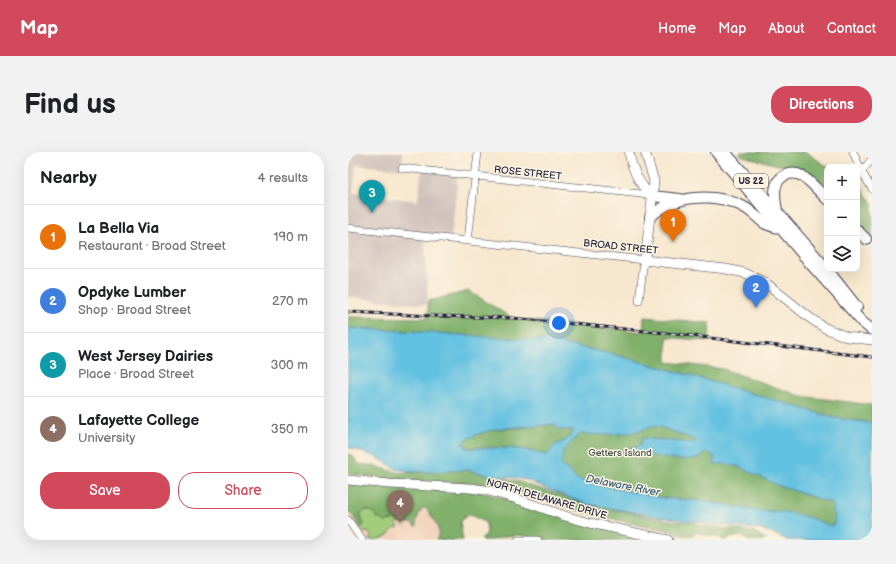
<!DOCTYPE html>
<meta charset="utf-8">
<style>
:root{--surface:#fff;--page:#f2f2f2;--text:#202124;--muted:#757577;--line:#e0e0e0;--accent:#d1495b}
body{margin:0;font-family:"Balsamiq Sans",sans-serif;background:var(--page);color:var(--text)}
.controls{position:absolute;right:12px;top:12px;display:grid;overflow:hidden;border-radius:8px;box-shadow:0 4px 16px #0002}
.controls button{width:36px;height:36px;display:grid;place-items:center;padding:0;border:0;border-bottom:1px solid var(--line);background:var(--surface);color:var(--text);font:20px sans-serif}
.you{position:absolute;left:211px;top:171px;width:14px;height:14px;margin:-10px;border:3px solid #fff;border-radius:50%;background:#1a73e8;box-shadow:0 0 0 6px #1a73e833}
.badge{display:grid;place-items:center;width:26px;height:26px;border-radius:50%;background:var(--accent);color:#fff;font-size:13px;font-weight:700}
.pin{position:absolute;translate:-50% -33px;filter:drop-shadow(0 1px 2px #0008)}
.pin::after{content:'';position:absolute;top:21px;width:14px;height:12px;background:inherit;clip-path:polygon(0 0,100% 0,50% 100%)}
.list{margin:0;padding:0;list-style:none}
h2{display:flex;justify-content:space-between;align-items:center;height:52px;margin:0;padding:0 16px;font-size:17px}
h2 small{font-size:13px;font-weight:400;color:var(--muted)}
.list li{display:grid;grid-template-columns:26px 1fr auto;gap:12px;align-items:center;box-sizing:border-box;height:64px;padding:0 16px;border-top:1px solid var(--line)}
.list b{display:block;font-size:15px;white-space:nowrap}
.list p{margin:0;font-size:13px;white-space:nowrap;color:var(--muted)}
.list em{font-size:13px;font-style:normal;color:var(--muted)}
.actions{display:flex;gap:8px;padding:12px 16px}
.actions a{flex:1;padding:9px 0;border:1px solid var(--accent);border-radius:16px;text-align:center;font-size:14px;color:var(--accent)}
.actions .main{background:var(--accent);color:#fff}
.icon{flex:none;width:22px;height:22px;fill:none;stroke:currentColor;stroke-width:2;stroke-linecap:round;stroke-linejoin:round}
.map{position:relative;flex:none;width:524px;height:388px;overflow:hidden;border-radius:16px}
header{display:flex;align-items:center;gap:24px;box-sizing:border-box;height:56px;padding:0 20px;background:var(--accent);color:#fff}
header strong{font-size:19px}
nav{display:flex;gap:22px;margin-inline-start:auto;font-size:14px}
.intro{display:flex;align-items:center;justify-content:space-between;box-sizing:border-box;height:96px;padding:0 24px}
h1{margin:0;font-size:28px}
.button{padding:10px 18px;border-radius:16px;background:var(--accent);color:#fff;font-size:14px;font-weight:700}
main{display:flex;gap:24px;padding:0 24px}
aside{flex:1;background:var(--surface);border-radius:16px;box-shadow:0 4px 16px #0002}
.map>svg:first-child{display:block}
.built{fill:#f2d4be}
.industrial{fill:#cfc0ba}
.green{fill:#a1cd7a;stroke:#62785a}
.forest{fill:#80b06a;stroke:#516952}
.water{fill:#63c1e1;stroke:#42728e;fill-rule:evenodd}
.lines{fill:none;stroke-linecap:round;stroke-linejoin:round}
.minor-casing{stroke:#424051;stroke-width:8}
.major-casing{stroke:#424051;stroke-width:10}
.highway-casing{stroke:#424051;stroke-width:12}
.minor{stroke:#fff;stroke-width:7}
.major{stroke:#fff;stroke-width:9}
.highway{stroke:#fff;stroke-width:10}
.rail-casing{stroke:#22223b;stroke-width:3}
.rail{stroke:#fcf5e5;stroke-width:1.5;stroke-dasharray:4.5;stroke-linecap:butt}
.labels{text-anchor:middle;stroke-width:3;stroke-linejoin:round;paint-order:stroke}
.shield{fill:#fcf5e5;stroke:#63616e;stroke-width:1}
.shield-label{font-size:9px;font-weight:bold;fill:#22223b}
.street-label{font-size:10px;fill:#22223b;stroke:#fcf5e5}
.park-label{font-size:10px;fill:#48554e;stroke:#fcf5e5}
.water-label{font-size:11px;font-style:italic;fill:#395a75;stroke:#fcf5e5}
</style>
<header>
<strong>Map</strong>
<nav><a>Home</a><a>Map</a><a>About</a><a>Contact</a></nav>
</header>
<div class="intro"><h1>Find us</h1><a class="button">Directions</a></div>
<main>
<aside>
<h2>Nearby<small>4 results</small></h2>
<ul class="list">
<li><span class="badge" style="background:#e8710a">1</span><div><b>La Bella Via</b><p>Restaurant · Broad Street</p></div><em>190 m</em></li>
<li><span class="badge" style="background:#3f7fe0">2</span><div><b>Opdyke Lumber</b><p>Shop · Broad Street</p></div><em>270 m</em></li>
<li><span class="badge" style="background:#0f9aa8">3</span><div><b>West Jersey Dairies</b><p>Place · Broad Street</p></div><em>300 m</em></li>
<li><span class="badge" style="background:#8d6e63">4</span><div><b>Lafayette College</b><p>University</p></div><em>350 m</em></li>
</ul>
<div class="actions"><a class="main">Save</a><a>Share</a></div>
</aside>
<div class="map">
<svg width="524" height="388" viewBox="0 0 524 388">
<rect width="100%" height="100%" fill="#fcf5e5"/>
<filter id="ink" filterUnits="userSpaceOnUse"><feTurbulence type="fractalNoise" baseFrequency=".025" numOctaves="2"/><feDisplacementMap in="SourceGraphic" scale="8" xChannelSelector="R" yChannelSelector="G"/><feConvolveMatrix kernelMatrix="1 2 1 2 8 2 1 2 1" color-interpolation-filters="sRGB"/></filter>
<filter id="wash" filterUnits="userSpaceOnUse"><feTurbulence type="fractalNoise" baseFrequency=".012" numOctaves="4" result="noise"/><feDisplacementMap in="SourceGraphic" scale="16" xChannelSelector="R" yChannelSelector="G"/><feGaussianBlur stdDeviation="0.9" result="paint"/><feColorMatrix in="noise" values="0 0 0 0 0 0 0 0 0 0 0 0 0 0 0 0 0 1.4 0 .05"/><feComposite in="paint" operator="in"/></filter>
<g filter="url(#wash)">
<rect width="100%" height="100%" fill="#f7e7ce"/>
<path class="built" d="M86 357 106 364 91 388H14L0 366 4 361Z"/>
<path class="industrial" d="M0 0H55L54 17 8 13 5 41 70 49 74 17 110 22 103 87 77 85 80 153 0 145Z"/>
<path class="green" d="M18 358 26 360 29 366 48 367 50 370 48 371 51 375 45 377C40 386 31 388 21 388L23 385 21 380 16 381 13 376 16 373 12 362Z"/>
<path class="forest" d="M391 0H458L480 15 479 41 459 20 394 4Z
M509 30 512 31 518 43 524 51V88L509 72Z
M121 139 167 168H181L295 180 296 165 362 171 361 189 319 185V210L375 217 453 244 524 253V271L487 266 341 223 264 202 204 190 57 179 0 176V165L80 166V149Z
M274 262 373 296 490 345 486 372 483 374 463 366 422 359 403 358 358 349 315 346 250 333 229 332 200 303 178 298 157 296H118L112 292 124 284 143 278 204 273Z
M0 301 5 304 11 312 26 314 52 321 120 318 171 330 245 354 274 359 323 369 344 370 356 374H368L376 377H387L397 379 407 380 418 388H399L394 384 380 386 379 388H374L373 386 347 380 345 383H334L315 377 298 375 221 356 197 347 155 336 126 331 64 329 0 322Z
M0 330 129 339 308 388H195L171 383 158 384 144 388H133L139 381 138 371 121 362 112 369 115 388H88C96 378 83 365 78 356H74L68 369 69 374H66L63 371 50 370 48 367 36 370 32 366H29L25 360 18 358 12 362 14 366V368L16 373 13 376 3 361H0Z"/>
<path class="water" d="M0 176 57 179 202 189 264 202 341 223 487 266 524 271V388H439L429 383 416 378 313 365 239 352 199 337 179 328 167 326 141 323 120 318 77 320 59 319 48 317 29 305 0 295ZM207 272 210 278H226L220 287 207 293 199 303 178 298 157 296H118V293L113 292C138 271 176 277 207 272ZM309 274 348 288 346 291 294 286 292 294 278 297C295 303 330 310 347 307 351 306 355 303 358 300L367 305 365 311 389 314 429 333 485 352V360L487 362 486 372 483 374 463 366 438 360 403 358 358 349 315 346 250 333 229 327 213 312 215 299 232 282 258 283 282 281Z"/>
</g>
<g filter="url(#ink)">
<g class="lines">
<g class="minor-casing">
<path id="minor" d="M505 0 515 22 524 37
M54 16 293 42 304 44
M514 19 524 7
M0 76 296 108 291 149
M120 89 130 0
M0 368 14 388
M170 388H190"/>
</g>
<g class="major-casing">
<path id="major" d="M281 0C284 17 291 33 304 44
M297 0 306 29 298 100 296 108 378 117 397 121 418 131 462 166 477 176 499 185 524 188
M0 328 41 332 121 336 137 338 166 346 217 364 242 371 320 388"/>
</g>
<g class="highway-casing">
<path id="highway" d="M368 0 456 104
M377 0 479 117
M304 44 332 47
M429 59C427 46 423 29 438 23 443 21 449 21 454 24 463 29 471 40 479 47
M302 65C326 43 365 40 394 54 404 59 408 65 416 71 421 74 428 75 433 77
M509 78 518 87
M459 108 514 170 524 178
M479 117 509 155"/>
</g>
<use href="#minor" class="minor"/>
<use href="#major" class="major"/>
<use href="#highway" class="highway"/>
<g class="rail-casing">
<path id="rail" d="M0 160 85 164 164 166 328 182 524 205"/>
</g>
<use href="#rail" class="rail"/>
</g>
</g>
<g class="labels">
<rect class="shield" x="386" y="22" width="34" height="14" rx="3"/>
<g class="shield-label">
<text x="403" y="32">US 22</text>
</g>
<g class="street-label">
<text transform="translate(180 20) rotate(6)" y="4">ROSE STREET</text>
<text transform="translate(273 94) rotate(6)" y="4">BROAD STREET</text>
<text transform="translate(199 346) rotate(16)" y="4">NORTH DELAWARE DRIVE</text>
</g>
<g class="park-label">
<text x="272" y="304">Getters Island</text>
</g>
<g class="water-label">
<text transform="translate(275 333) rotate(11)" y="4">Delaware River</text>
</g>
</g>
</svg>
<div class="controls">
<button>+</button>
<button>−</button>
<button><svg class="icon" aria-label="layers" viewBox="0 0 24 24"><path d="M12 4l9 5-9 5-9-5zM3 14l9 5 9-5"/></svg></button>
</div>
<div class="you"></div>
<div class="pin badge" style="left:325px;top:90px;background:#e8710a">1</div>
<div class="pin badge" style="left:408px;top:156px;background:#3f7fe0">2</div>
<div class="pin badge" style="left:24px;top:61px;background:#0f9aa8">3</div>
<div class="pin badge" style="left:52px;top:371px;background:#8d6e63">4</div>
</div>
</main>
